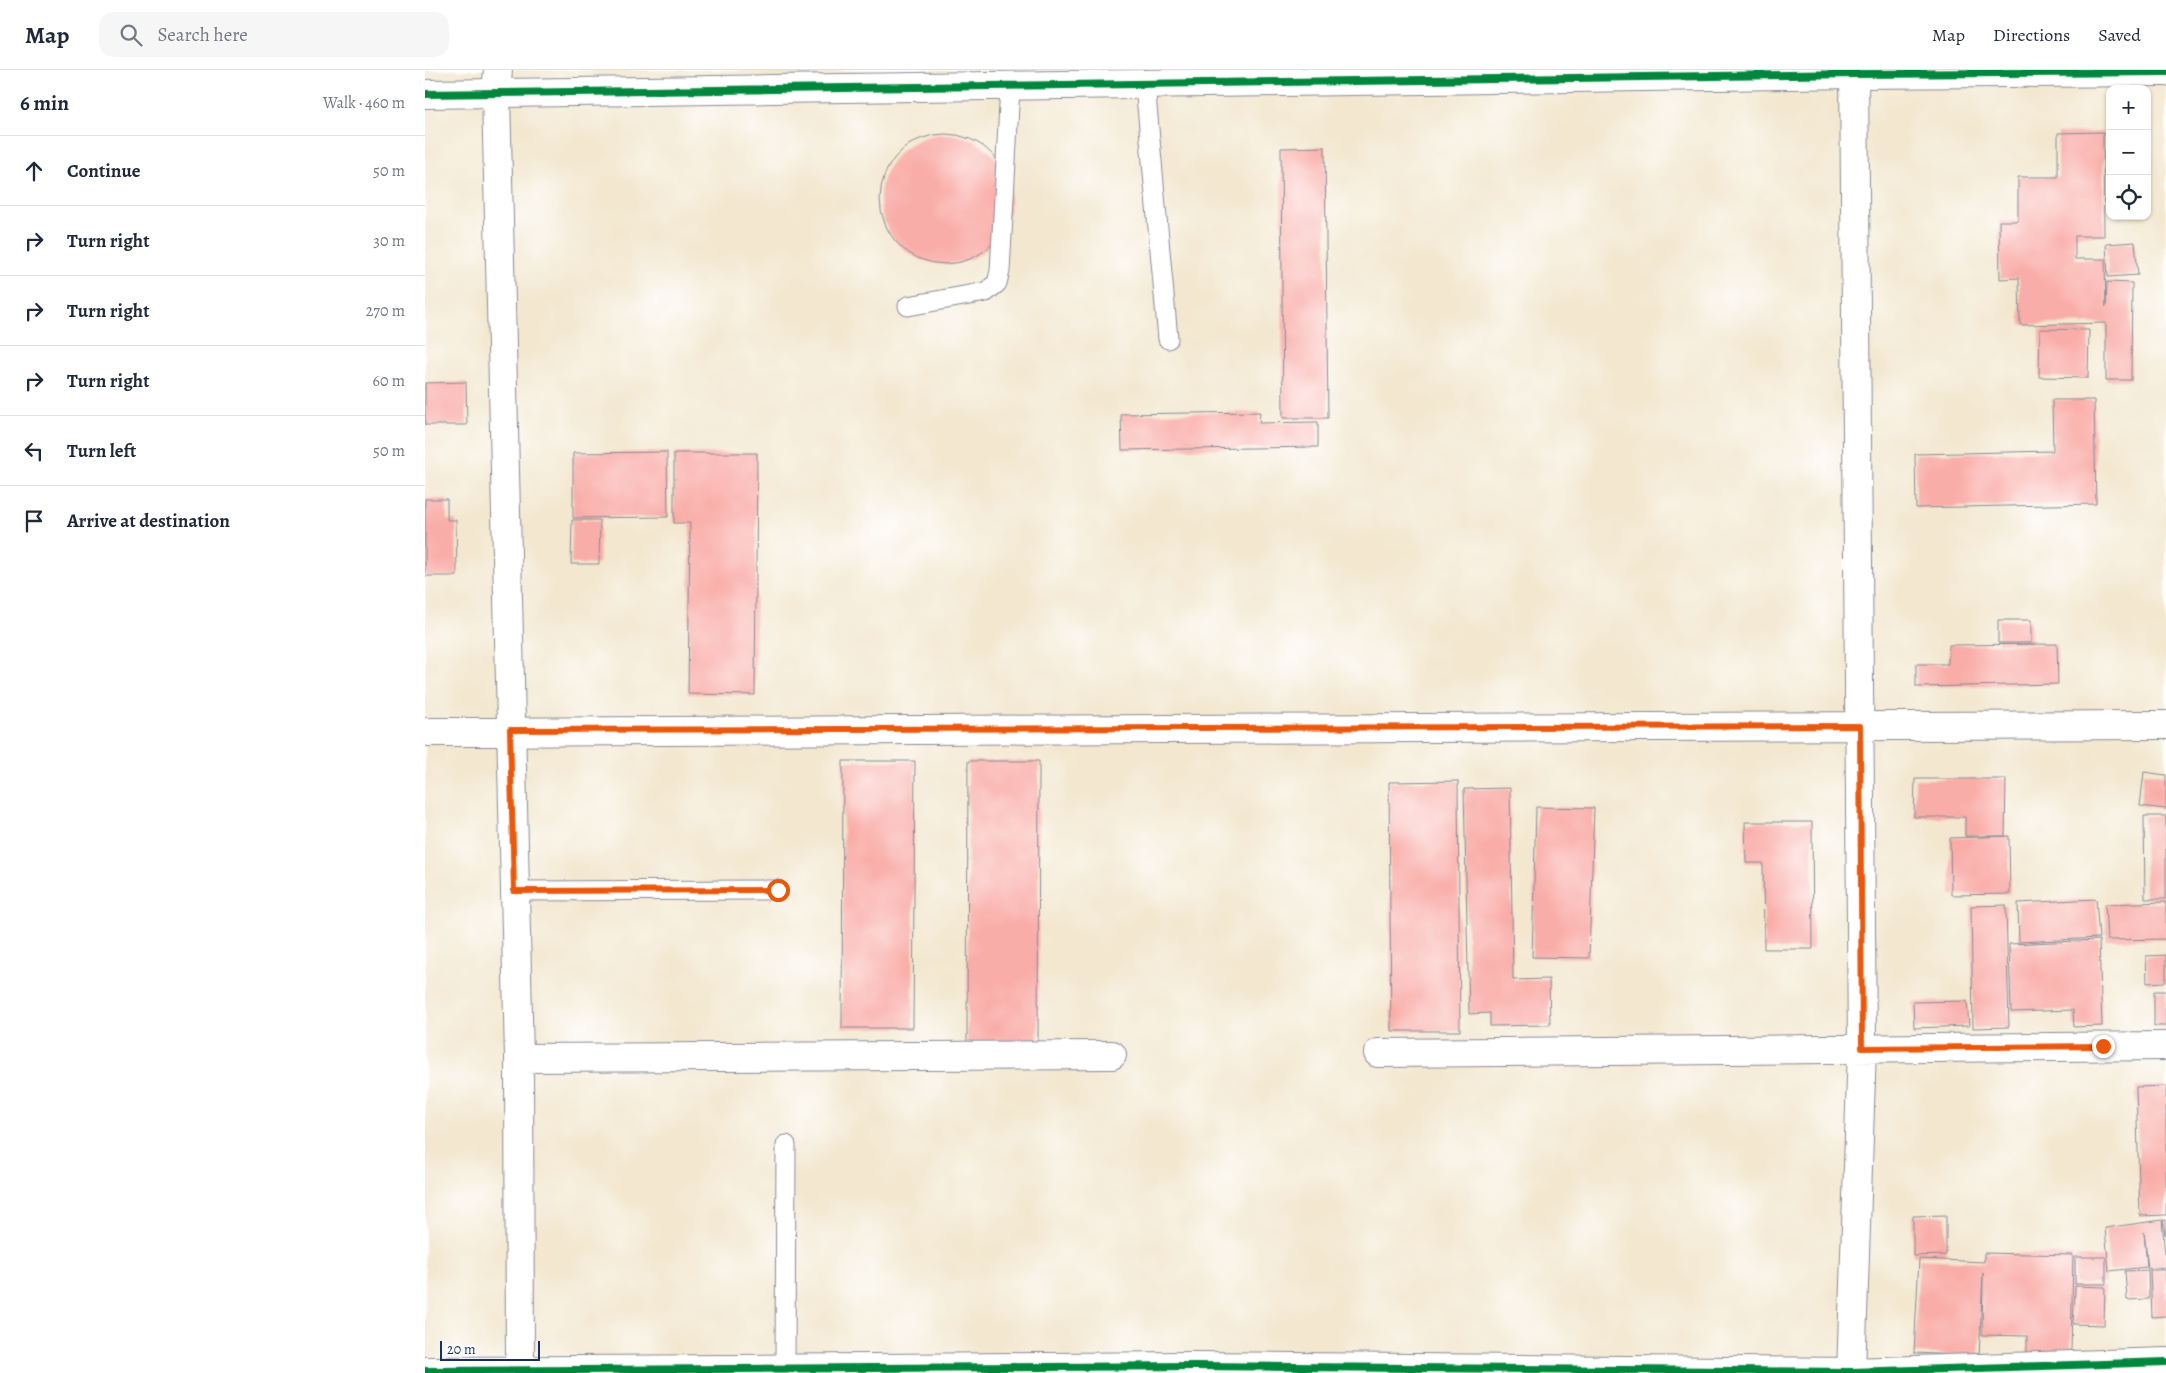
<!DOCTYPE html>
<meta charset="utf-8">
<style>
:root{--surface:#fff;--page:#f6f6f7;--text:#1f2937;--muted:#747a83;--line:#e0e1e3}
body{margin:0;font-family:Alegreya,serif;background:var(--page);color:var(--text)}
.controls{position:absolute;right:15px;top:15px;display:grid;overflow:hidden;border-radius:10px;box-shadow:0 1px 4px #0004}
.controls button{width:45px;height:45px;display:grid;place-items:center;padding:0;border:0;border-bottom:1px solid var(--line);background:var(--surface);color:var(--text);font:25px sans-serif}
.scale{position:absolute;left:15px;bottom:12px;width:100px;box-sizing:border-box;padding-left:5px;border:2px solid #1b2f5e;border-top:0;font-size:14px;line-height:18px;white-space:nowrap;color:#1b2f5e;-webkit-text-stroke:4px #fff;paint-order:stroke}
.stop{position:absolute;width:15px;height:15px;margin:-11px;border:4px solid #ea580c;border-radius:50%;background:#fff}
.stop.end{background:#ea580c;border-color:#fff;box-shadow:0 1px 5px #0008}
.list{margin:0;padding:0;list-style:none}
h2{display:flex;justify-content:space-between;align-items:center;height:65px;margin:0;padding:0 20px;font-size:21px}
h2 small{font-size:16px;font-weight:400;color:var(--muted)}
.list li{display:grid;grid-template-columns:32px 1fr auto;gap:15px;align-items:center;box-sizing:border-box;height:70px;padding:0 20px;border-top:1px solid var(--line)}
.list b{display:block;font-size:19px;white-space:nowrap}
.list em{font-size:16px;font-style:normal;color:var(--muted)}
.icon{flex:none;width:28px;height:28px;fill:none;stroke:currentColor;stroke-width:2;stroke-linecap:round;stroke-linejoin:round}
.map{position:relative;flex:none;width:1741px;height:1303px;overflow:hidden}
header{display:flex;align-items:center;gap:30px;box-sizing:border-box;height:70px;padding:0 25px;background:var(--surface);border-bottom:1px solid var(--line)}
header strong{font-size:24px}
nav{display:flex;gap:28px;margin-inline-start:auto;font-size:18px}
.search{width:350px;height:45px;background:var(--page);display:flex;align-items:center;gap:12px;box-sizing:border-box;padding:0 18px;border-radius:15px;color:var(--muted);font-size:19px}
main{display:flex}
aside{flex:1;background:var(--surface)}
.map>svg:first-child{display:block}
.building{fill:#f9ada8}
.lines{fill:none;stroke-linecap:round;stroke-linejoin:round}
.lane-casing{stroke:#878b96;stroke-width:21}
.street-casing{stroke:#878b96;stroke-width:30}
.secondary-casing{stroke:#878b96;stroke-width:30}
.lane{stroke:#fff;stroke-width:19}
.street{stroke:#fff;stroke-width:28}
.secondary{stroke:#fff;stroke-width:28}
.cycleway-casing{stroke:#fff;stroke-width:11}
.cycleway{stroke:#00873e;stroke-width:8}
.route{stroke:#ea580c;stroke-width:6}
</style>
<header>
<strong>Map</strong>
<div class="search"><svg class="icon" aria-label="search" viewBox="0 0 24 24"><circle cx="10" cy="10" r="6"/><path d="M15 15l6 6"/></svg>Search here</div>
<nav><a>Map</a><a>Directions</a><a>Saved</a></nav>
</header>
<main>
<aside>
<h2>6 min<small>Walk · 460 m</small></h2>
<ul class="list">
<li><svg class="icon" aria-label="ahead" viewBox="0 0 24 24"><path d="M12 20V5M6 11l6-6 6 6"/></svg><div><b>Continue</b></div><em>50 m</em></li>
<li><svg class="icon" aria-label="right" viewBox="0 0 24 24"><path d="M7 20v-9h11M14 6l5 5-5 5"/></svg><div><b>Turn right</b></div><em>30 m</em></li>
<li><svg class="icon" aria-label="right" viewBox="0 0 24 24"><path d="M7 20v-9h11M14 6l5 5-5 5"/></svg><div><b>Turn right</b></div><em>270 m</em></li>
<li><svg class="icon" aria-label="right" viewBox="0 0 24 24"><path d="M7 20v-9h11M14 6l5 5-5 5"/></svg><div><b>Turn right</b></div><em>60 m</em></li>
<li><svg class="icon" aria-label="left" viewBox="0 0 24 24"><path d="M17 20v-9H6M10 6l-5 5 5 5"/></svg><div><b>Turn left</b></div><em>50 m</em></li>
<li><svg class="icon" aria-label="arrive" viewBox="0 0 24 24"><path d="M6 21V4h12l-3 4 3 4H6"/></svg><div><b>Arrive at destination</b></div></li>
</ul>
</aside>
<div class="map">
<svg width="1741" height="1303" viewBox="0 0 1741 1303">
<rect width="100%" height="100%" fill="#fff"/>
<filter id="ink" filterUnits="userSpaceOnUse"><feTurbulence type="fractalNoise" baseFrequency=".02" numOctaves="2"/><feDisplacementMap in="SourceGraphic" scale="10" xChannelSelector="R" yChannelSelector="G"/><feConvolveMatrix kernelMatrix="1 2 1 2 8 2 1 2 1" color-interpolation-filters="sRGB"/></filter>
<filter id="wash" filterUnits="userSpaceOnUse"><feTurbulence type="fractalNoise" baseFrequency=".0096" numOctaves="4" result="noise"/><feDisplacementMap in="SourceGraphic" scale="20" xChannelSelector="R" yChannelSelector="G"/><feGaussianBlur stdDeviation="1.12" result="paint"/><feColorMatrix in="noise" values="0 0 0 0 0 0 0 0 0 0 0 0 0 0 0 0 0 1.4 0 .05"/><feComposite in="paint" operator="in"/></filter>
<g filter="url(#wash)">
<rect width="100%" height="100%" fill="#f3e7cf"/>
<g id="blocks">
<path class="building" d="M1678 62 1679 166H1650V189H1680L1681 237 1682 212 1707 213 1706 310H1681V253L1595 255 1594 208 1575 209 1574 151H1593V107H1633V63Z
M455 129a65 65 0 1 1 130 0a65 65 0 1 1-130 0Z
M900 77 903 348H858L856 78Z
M1710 172 1713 205 1683 207 1681 174Z
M1615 259 1664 260 1663 308 1614 307Z
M41 312 42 355H0V313Z
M1627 330H1669L1671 434 1491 438 1490 384 1628 381Z
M835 342 834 353 893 352V377L697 380 696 344Z
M242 382 243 447 148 448V383Z
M249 383H332L330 625 263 624 265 453H249Z
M0 429H22V450H31L32 506H0Z
M147 450H175L174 494H146Z
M1573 550H1606V573H1573Z
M1632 574 1633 614 1491 617V594H1523L1524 575Z
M418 691H490L488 958H417Z
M543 691H614L613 974H542Z
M1719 702 1741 705V739L1715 736Z
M1490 709H1581L1580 766H1540V747H1489Z
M1033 711 1035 961H966L964 712Z
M1085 718 1088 910 1124 909 1125 955 1065 956V943L1044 944 1039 719Z
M1111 737 1169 738 1164 888 1107 887Z
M1719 746H1741V829H1720Z
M1320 752H1387L1388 879H1339L1338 793H1321Z
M1584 766 1585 824 1526 825 1525 768Z
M1671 829 1674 868 1594 872 1593 833Z
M1741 832V869L1682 870 1680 834Z
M1581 835 1584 957 1548 958 1546 836Z
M1674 870 1677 956 1649 957 1648 940 1586 942 1584 874Z
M1741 885V912L1722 913 1721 886Z
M1729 921H1741V956H1729Z
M1542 931 1544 956 1489 958 1488 932Z
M1741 1016V1145L1715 1146 1711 1017Z
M1521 1145V1185L1488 1186V1146Z
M1737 1150 1741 1197 1723 1199 1719 1162 1722 1197 1684 1201 1680 1158Z
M1738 1150H1741V1165H1740Z
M1559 1183 1648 1185 1646 1284H1602V1266L1557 1265 1558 1203 1554 1286 1489 1283 1494 1189 1559 1192Z
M1650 1187H1681V1214H1650Z
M1723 1200 1724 1229 1702 1230 1700 1201Z
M1725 1200H1741V1246L1727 1247Z
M1650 1216 1680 1217 1679 1255 1648 1254Z"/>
</g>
</g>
<g filter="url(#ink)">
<use href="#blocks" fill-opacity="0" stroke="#878b96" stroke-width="1"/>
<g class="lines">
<g class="lane-casing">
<path id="lane" d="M720 14 743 269
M483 236 561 222 572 213 575 201 585 17
M89 821 353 820
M360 1299 361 1075"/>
</g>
<g class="street-casing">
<path id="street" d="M73 0 71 24 94 988 95 1303
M0 662 1741 655
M953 983 1741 976
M94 988 687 985
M0 1301 769 1296 1426 1302 1741 1292
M1426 1303 1437 978 1429 0"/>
</g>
<g class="secondary-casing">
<path id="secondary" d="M0 24 1429 4 1741 2"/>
</g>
<use href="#lane" class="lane"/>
<use href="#street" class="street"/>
<use href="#secondary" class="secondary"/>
<g class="cycleway-casing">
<path id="cycleway" d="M0 24 1429 4 1741 2
M0 1301 769 1296 1426 1302 1741 1292"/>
</g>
<use href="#cycleway" class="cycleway"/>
</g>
</g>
<g class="lines" filter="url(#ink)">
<path class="route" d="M353 820 89 821 85 660 1435 656 1437 978 1678 976"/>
</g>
</svg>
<div class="controls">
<button>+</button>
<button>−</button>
<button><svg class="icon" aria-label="locate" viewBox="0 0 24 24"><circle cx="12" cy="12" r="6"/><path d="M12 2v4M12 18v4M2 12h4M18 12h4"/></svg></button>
</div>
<div class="scale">20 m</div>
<div class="stop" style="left:353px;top:820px"></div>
<div class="stop end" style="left:1678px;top:976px"></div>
</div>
</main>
